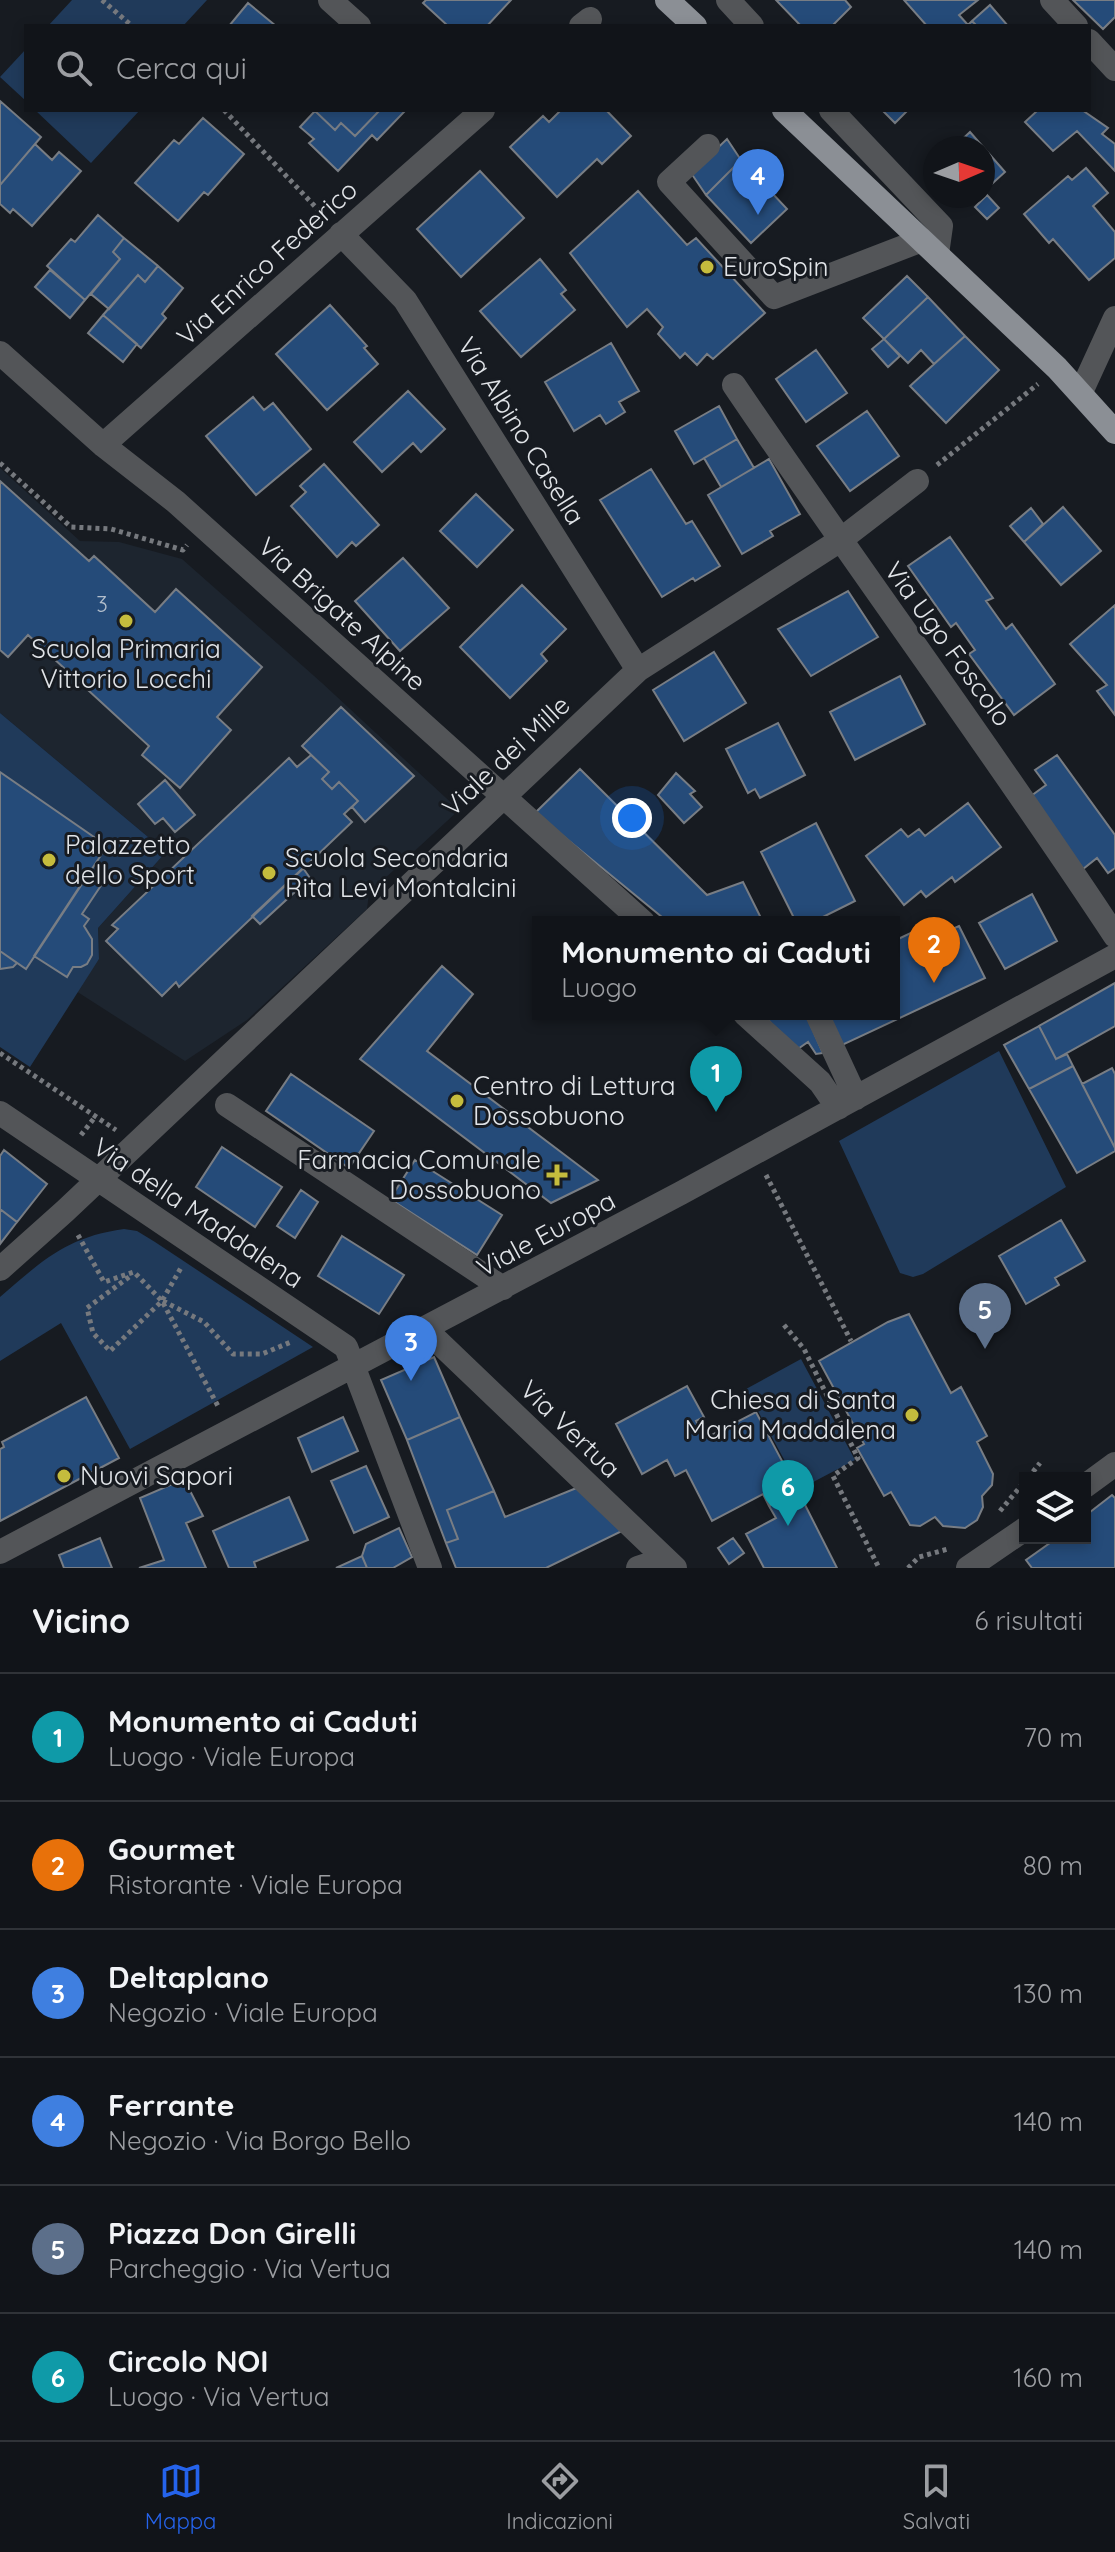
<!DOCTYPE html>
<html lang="it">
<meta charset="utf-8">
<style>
:root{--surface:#111419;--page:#1e2126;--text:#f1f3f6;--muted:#9c9ea2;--line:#303338;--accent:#2563eb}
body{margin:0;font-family:Quicksand,sans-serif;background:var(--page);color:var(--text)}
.controls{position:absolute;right:24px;bottom:24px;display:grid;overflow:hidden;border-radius:0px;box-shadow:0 4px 12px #0003}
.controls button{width:72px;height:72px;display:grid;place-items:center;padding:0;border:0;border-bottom:2px solid var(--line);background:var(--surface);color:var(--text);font:40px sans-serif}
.compass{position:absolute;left:923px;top:136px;width:72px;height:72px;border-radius:50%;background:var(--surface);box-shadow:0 4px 12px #0003;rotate:88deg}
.you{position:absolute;left:632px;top:818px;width:28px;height:28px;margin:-20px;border:6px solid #fff;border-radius:50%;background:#1a73e8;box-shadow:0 0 0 12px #1a73e833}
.badge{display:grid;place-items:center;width:52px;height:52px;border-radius:50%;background:var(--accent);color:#fff;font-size:26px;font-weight:700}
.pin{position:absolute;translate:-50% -66px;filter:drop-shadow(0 2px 4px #0008)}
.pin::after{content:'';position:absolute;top:42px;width:28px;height:24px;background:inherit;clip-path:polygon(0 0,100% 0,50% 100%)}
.popup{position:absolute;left:532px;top:916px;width:368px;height:104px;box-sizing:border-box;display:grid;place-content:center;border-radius:0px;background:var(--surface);filter:drop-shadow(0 2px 6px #0005);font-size:26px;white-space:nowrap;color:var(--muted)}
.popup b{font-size:30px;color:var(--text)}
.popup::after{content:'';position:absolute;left:50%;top:100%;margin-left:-16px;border:16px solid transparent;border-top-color:var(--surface)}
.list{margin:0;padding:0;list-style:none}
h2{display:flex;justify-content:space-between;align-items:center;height:104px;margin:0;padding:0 32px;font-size:34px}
h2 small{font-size:26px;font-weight:400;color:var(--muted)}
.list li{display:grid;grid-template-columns:52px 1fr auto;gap:24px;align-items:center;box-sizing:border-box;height:128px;padding:0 32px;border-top:2px solid var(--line)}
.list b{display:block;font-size:30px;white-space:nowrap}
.list p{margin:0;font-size:26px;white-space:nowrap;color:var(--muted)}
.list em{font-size:26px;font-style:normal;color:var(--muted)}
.icon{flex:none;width:44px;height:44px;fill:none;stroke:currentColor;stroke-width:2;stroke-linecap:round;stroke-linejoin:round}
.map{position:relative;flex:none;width:1115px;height:1568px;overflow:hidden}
.search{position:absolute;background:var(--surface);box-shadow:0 4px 12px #0003;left:24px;right:24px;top:24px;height:88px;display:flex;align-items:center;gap:20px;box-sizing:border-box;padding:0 28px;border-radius:0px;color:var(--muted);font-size:30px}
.sheet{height:872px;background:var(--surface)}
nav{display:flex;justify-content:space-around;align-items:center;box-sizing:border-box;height:112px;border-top:2px solid var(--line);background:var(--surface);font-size:22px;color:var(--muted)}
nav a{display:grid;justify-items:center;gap:4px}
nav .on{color:var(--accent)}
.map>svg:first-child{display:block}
.built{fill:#1d252f}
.green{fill:#203a5a}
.building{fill:#254b79;stroke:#787d84;stroke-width:2}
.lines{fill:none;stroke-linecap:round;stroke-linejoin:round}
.path{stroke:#76797e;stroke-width:5;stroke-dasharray:4 4;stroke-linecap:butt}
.minor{stroke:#535558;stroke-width:24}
.major{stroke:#8b8f95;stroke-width:24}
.poi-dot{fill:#c5bc3d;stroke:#171b21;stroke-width:3}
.labels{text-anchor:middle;stroke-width:6;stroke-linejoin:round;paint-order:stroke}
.number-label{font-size:22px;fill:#b2becc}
.street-label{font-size:26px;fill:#e1e4e8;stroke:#171b21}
.poi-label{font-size:26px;fill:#e1e4e8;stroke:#171b21;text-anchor:start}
</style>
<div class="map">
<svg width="1115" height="1568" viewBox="0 0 1115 1568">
<rect width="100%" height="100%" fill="#171b21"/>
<path class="built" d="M0 468 80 541 119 542 182 559 322 683 459 810 369 893 367 909 247 1020 185 1061 76 991 99 959 98 928 166 852 0 713Z"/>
<path class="green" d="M72 0H207L183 26H48Z
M26 49V101L0 77Z
M35 110H140L91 163Z
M0 713 166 852 98 928 99 959 30 1067 0 1047Z
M999 1051 1066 1187 923 1274 913 1277 900 1273 839 1141Z
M124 1229 137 1231 155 1242 313 1347 130 1449 61 1323 0 1361V1297C42 1261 66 1237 124 1229Z
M801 1359 855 1460 800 1489 746 1389Z"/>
<path class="building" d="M426 0H511L487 26H448L423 3Z
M776 0H845L851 7 832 26H801Z
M904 0H978L959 15 968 25 972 21 977 26H927Z
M1073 0H1115V17L1103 29Z
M248 3 276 26H229Z
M990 5 1008 26H977L972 21Z
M0 101 41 137 0 185Z
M380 110 405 111 377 140 372 135 338 171 309 143 314 139 300 127 315 111 335 130 341 123 355 136Z
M380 110 355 136 341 123 335 130 315 111Z
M561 110H606L631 136 602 164 597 159 557 197 510 147 543 116 549 122Z
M886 110H908L895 123 884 112Z
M1038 110H1082L1108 128 1102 134 1115 144V171L1077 131 1053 151 1025 122Z
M203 118 244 154 208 195 204 192 178 221 135 183 174 140 179 144Z
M970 132 1005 172 983 192V148H953Z
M727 139 741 160 706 195 691 173Z
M35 144 52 160 59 152 81 171 32 226 13 209 10 213 0 204V185Z
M741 160 787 209 751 243 706 195Z
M1086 168 1108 193 1093 206 1115 232V258L1089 280 1053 239 1049 243 1024 214 1068 176 1072 180Z
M480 171 524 218 461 277 417 229Z
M638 191 687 245 696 238 765 313 713 359 707 354 697 365 685 353 680 358 658 334 663 327 647 309 627 327 570 253Z
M987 195 999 208 987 219 975 207Z
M98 215 124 238 113 252 120 259 85 300 47 266 71 239 75 242Z
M124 238 158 266 145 282 138 275 109 309 91 294 120 259 113 252Z
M540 259 566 290 561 294 575 310 521 357 480 311Z
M158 266 183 288 162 314 166 318 141 348 103 315 138 275 145 282Z
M50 270 85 300 70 318 35 287Z
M907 276 928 297 884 339 863 318Z
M928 297 965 336 934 364 921 350 908 363 884 339Z
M330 305 367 346 364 348 378 364 327 410 276 354Z
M103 315 137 344 123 362 88 333Z
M965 336 999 370 946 423 910 386Z
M884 339 900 356 888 367 872 349Z
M611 343 639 391 619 402 625 412 606 424 600 415 574 431 545 382Z
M816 350 847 393 806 422 776 379Z
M408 391 445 429 421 452 413 443 382 472 354 442Z
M253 397 264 410 273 403 311 449 256 495 206 436Z
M719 406 737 439 694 464 675 431Z
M867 411 899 456 850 491 817 446Z
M737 439 754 468 721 487 704 458Z
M769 459 800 514 770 531 773 536 742 554 708 495Z
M324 464 379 525 356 546 352 542 337 557 291 506 306 492 300 486Z
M651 469 686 524 692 521 720 566 695 581 693 578 662 597 600 500Z
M0 481 89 561 94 556 155 612 176 589 262 667 217 717 231 730 180 788 142 755 149 746 28 635 8 657 0 650Z
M476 494 513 530 477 567 440 531Z
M1063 507 1101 551 1061 585 1024 542Z
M1031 508 1043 524 1024 542 1010 526Z
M950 537 993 598 986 601 1006 629 1012 624 1055 684 1014 715 969 654 975 650 956 623 951 627 908 566Z
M403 558 449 608 400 651 355 601Z
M522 585 566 629 541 654 547 661 510 698 460 647Z
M848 591 878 637 811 676 778 629Z
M1115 605V715L1097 691 1107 685 1070 644Z
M714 652 746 703 684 741 653 690Z
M900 676 925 724 855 760 830 712Z
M341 707 414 776 365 822 352 807 358 801 339 782 332 789 322 779 329 772 302 746Z
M778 723 805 775 760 798 755 789 748 793 726 749Z
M311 755 329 772 322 779 332 789 339 782 358 801 344 814 352 822 179 987 176 982 162 996 106 941 118 929 112 925 289 758 297 767Z
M1057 755 1115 835V868L1108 873 1097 858 1083 869 1031 796 1046 785 1035 770Z
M580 769 707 895 743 882 763 922H668L535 813Z
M0 772 107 846 26 969 0 951Z
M676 773 695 791 690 794 702 807 684 823 658 795Z
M165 780 195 815 175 832 163 818 155 824 138 804Z
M968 803 1001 847 955 882 952 877 926 897 921 891 904 905 866 856 901 829 908 837 919 829 925 836Z
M816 823 855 901 813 922H796L761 852Z
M303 868 310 878 260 924 252 916Z
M88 874 102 884 82 914 89 919 84 926 92 939V955L87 964 81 967H73L67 977 34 956Z
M1032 894 1057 941 1005 969 979 923Z
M959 926 985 978 840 1046 826 1014H894V941L919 929 925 941Z
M0 951 17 963 13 967 0 969Z
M442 966 473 994 427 1051 598 1180 551 1203 360 1059Z
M1115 983V1026L1056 1059 1039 1026Z
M763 1014H806L823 1053 816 1054 808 1042 795 1051Z
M1039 1026 1056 1059 1067 1054 1073 1066 1029 1089 1004 1045Z
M1073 1066 1115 1148V1151L1077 1173 1029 1089Z
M1112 1068 1115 1074V1148L1082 1084Z
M291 1074 374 1131 349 1168 266 1111Z
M222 1147 282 1187 255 1227 196 1187Z
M4 1150 47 1184 17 1222 0 1209V1156Z
M415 1160 502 1215 477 1255 390 1199Z
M301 1190 318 1202 295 1238 277 1226Z
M0 1209 17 1222 0 1244Z
M1061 1220 1085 1261 1055 1278 1059 1285 1026 1304 999 1256Z
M342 1236 404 1275 379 1314 318 1276Z
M909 1314 951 1393 961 1387 987 1436 977 1442 993 1474 992 1485 982 1496 983 1507 977 1520 965 1528 943 1526 935 1517 920 1526 910 1525 891 1492 884 1496 857 1448 864 1444 819 1361 888 1322Z
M434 1357 460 1417 407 1440 381 1380Z
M687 1386 704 1417 696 1421 706 1438 756 1412 798 1491 769 1506 763 1494 712 1521 686 1470 675 1476 667 1460 642 1474 616 1424Z
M86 1397 119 1458 0 1521V1449L4 1447 2 1442Z
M343 1417 358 1451 312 1472 298 1438Z
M460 1417 494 1491 447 1510 458 1539 446 1543 407 1440Z
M366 1466 389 1517 354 1533 331 1481Z
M184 1479 203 1516 186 1523 206 1568H139L164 1560 140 1498Z
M579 1487 624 1530 546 1568H456L446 1543 458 1539 447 1510 494 1491 505 1517Z
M798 1491 837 1568H764L746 1534 776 1518 769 1506Z
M1112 1495 1115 1498V1568H1032L1026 1560 1057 1538H1085V1516Z
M289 1497 308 1540 254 1562 256 1568H229L213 1531Z
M399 1528 412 1557 393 1568H367L362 1556 366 1544Z
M100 1538 112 1568H64L59 1555Z
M733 1538 744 1553 729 1564 718 1548Z
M362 1556 367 1568H336Z"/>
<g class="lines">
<path class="path" d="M102 0 132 26
M224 110 324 216
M0 463 71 527 111 529 183 550 187 545
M937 465 1038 384
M0 1053 116 1130
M81 1135 95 1117
M766 1175 851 1341
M78 1235 104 1282 134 1272 162 1301 219 1408
M129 1277 87 1308 93 1333 110 1351 162 1301 182 1266
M163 1301 204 1322 233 1354H262L291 1342
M784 1325 804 1349 858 1458 833 1476 879 1568
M1028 1478 1040 1463
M1000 1511 1025 1481
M908 1568 919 1557 948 1549"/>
<path class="minor" d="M330 0 359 26
M728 0 752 26
M1052 0 1076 26
M581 26 590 19
M1089 41 1115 69
M831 110 941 226 937 254
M708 146 669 182 774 297 922 240
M341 234 405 300 638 670
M0 353 103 445 176 502 643 922
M734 385C859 570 992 749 1115 936
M1081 392 1115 318
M103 445 483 110
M745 1014 820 1082 838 1108
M817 1014 856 1098
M227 1105 503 1288
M0 1113 346 1347 430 1568
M0 1269 65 1211 638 670 839 541 917 481
M426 1330 675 1568
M1085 1486 1115 1464
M0 1552 681 1193 1115 956
M638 1568 665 1559
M968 1568 1025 1529"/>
<path class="major" d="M667 0 695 26
M784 110 1057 368 1115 432"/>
</g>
<g class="poi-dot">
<circle cx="707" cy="267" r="8"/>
<circle cx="126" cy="621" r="8"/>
<circle cx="49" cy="860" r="8"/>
<circle cx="269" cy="873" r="8"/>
<circle cx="457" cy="1101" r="8"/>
<path d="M553 1163h8v8h8v8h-8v8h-8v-8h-8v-8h8z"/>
<circle cx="912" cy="1415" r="8"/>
<circle cx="64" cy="1476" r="8"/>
</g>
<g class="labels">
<g class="number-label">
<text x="102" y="612">3</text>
</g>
<g class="street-label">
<text transform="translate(267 263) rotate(-42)" y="9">Via Enrico Federico</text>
<text transform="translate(521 431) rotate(58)" y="9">Via Albino Casella</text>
<text transform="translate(342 614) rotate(42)" y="9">Via Brigate Alpine</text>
<text transform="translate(948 644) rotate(54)" y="9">Via Ugo Foscolo</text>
<text transform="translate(506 756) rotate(-43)" y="9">Viale dei Mille</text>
<text transform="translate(198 1213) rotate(34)" y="9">Via della Maddalena</text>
<text transform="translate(546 1234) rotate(-28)" y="9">Viale Europa</text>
<text transform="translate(570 1429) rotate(44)" y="9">Via Vertua</text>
</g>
<g class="poi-label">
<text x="723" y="276">EuroSpin</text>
<text x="126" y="658" text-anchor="middle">Scuola Primaria<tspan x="126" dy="30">Vittorio Locchi</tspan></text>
<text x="65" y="854">Palazzetto<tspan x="65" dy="30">dello Sport</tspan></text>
<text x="285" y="867">Scuola Secondaria<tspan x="285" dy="30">Rita Levi Montalcini</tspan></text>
<text x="473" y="1095">Centro di Lettura<tspan x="473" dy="30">Dossobuono</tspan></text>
<text x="541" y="1169" text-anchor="end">Farmacia Comunale<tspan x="541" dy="30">Dossobuono</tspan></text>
<text x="896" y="1409" text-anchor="end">Chiesa di Santa<tspan x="896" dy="30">Maria Maddalena</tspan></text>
<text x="80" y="1485">Nuovi Sapori</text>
</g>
</g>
</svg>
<div class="controls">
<button><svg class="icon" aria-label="layers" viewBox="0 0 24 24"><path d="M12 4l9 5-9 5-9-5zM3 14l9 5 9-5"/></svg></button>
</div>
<svg class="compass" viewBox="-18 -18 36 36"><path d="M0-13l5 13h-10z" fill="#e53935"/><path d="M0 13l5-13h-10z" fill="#9c9ea2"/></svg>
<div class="you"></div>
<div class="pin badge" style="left:716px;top:1112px;background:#0f9aa8">1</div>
<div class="popup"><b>Monumento ai Caduti</b>Luogo</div>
<div class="pin badge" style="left:934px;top:983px;background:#e8710a">2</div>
<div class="pin badge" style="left:411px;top:1381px;background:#3f7fe0">3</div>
<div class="pin badge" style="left:758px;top:215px;background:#3f7fe0">4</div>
<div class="pin badge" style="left:985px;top:1349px;background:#5c6f8a">5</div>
<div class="pin badge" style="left:788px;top:1526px;background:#0f9aa8">6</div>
<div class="search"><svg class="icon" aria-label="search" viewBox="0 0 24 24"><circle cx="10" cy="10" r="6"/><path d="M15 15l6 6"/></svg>Cerca qui</div>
</div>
<section class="sheet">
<h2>Vicino<small>6 risultati</small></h2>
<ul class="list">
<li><span class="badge" style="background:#0f9aa8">1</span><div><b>Monumento ai Caduti</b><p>Luogo · Viale Europa</p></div><em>70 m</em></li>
<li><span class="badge" style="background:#e8710a">2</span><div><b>Gourmet</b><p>Ristorante · Viale Europa</p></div><em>80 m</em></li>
<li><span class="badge" style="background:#3f7fe0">3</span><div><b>Deltaplano</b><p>Negozio · Viale Europa</p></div><em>130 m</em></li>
<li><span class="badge" style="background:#3f7fe0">4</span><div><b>Ferrante</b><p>Negozio · Via Borgo Bello</p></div><em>140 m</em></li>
<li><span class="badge" style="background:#5c6f8a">5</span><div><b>Piazza Don Girelli</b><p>Parcheggio · Via Vertua</p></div><em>140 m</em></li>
<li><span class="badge" style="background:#0f9aa8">6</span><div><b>Circolo NOI</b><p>Luogo · Via Vertua</p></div><em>160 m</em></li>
</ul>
</section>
<nav>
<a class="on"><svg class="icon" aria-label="map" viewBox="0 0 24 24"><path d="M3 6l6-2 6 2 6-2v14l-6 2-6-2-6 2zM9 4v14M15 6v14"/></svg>Mappa</a>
<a><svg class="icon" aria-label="directions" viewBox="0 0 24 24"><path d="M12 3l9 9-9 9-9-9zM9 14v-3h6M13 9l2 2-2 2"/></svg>Indicazioni</a>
<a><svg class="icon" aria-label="saved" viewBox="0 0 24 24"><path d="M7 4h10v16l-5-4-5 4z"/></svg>Salvati</a>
</nav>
